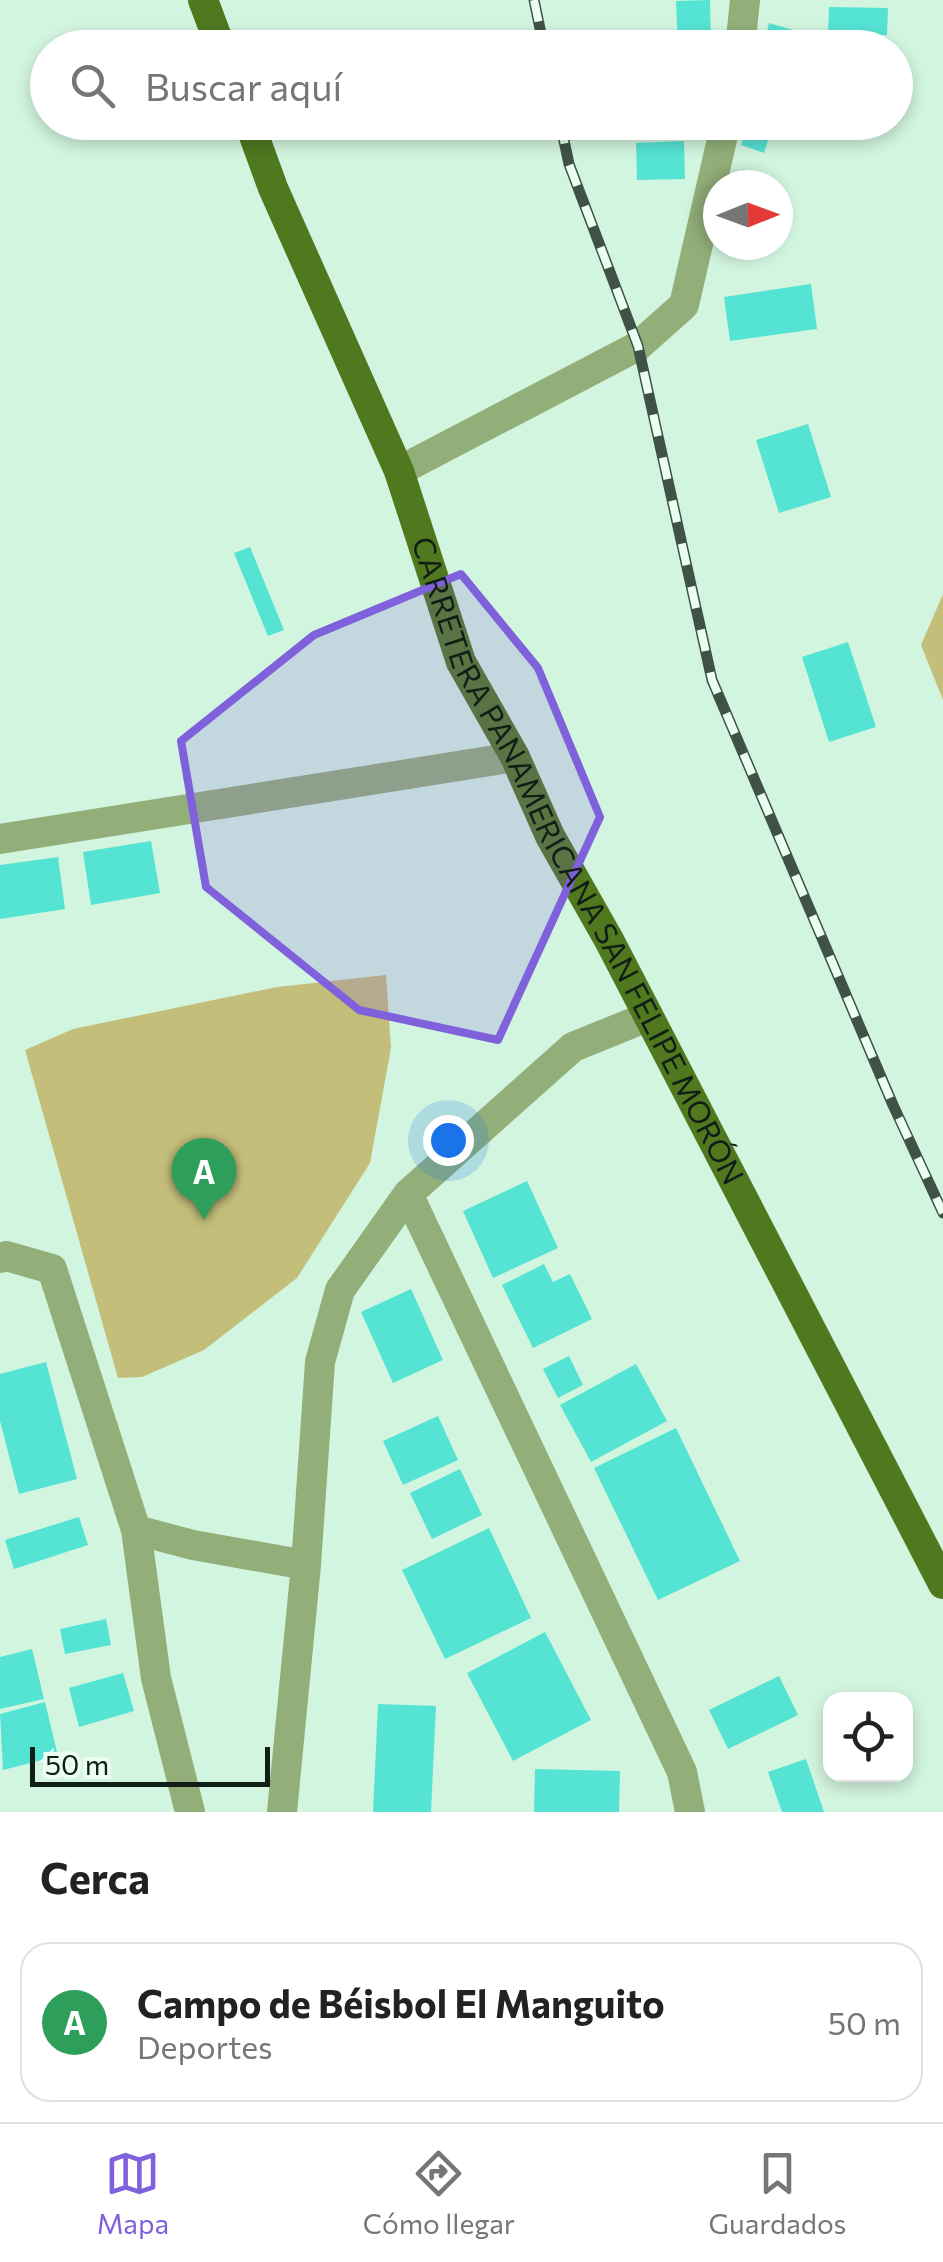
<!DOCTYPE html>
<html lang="es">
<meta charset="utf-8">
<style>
:root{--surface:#fff;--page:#f2f2f2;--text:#222;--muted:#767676;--line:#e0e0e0;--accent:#8061dc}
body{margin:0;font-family:Commissioner,sans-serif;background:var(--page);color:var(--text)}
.controls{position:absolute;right:30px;bottom:30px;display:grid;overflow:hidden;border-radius:20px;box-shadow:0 5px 15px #0003}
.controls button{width:90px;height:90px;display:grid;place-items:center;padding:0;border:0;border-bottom:2px solid var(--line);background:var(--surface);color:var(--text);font:50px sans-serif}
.compass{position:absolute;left:703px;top:170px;width:90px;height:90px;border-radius:50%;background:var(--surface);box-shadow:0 5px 15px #0003;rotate:89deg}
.scale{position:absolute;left:30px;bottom:25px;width:240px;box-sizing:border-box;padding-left:10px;border:5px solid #111e16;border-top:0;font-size:28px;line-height:35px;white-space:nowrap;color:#111e16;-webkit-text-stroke:8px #eafff1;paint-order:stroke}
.you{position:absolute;left:448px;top:1140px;width:35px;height:35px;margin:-25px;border:8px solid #fff;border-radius:50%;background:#1a73e8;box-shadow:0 0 0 15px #1a73e833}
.badge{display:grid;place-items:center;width:65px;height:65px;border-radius:50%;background:var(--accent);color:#fff;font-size:32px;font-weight:700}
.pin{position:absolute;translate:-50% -82px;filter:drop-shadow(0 2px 5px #0008)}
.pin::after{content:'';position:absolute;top:52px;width:35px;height:30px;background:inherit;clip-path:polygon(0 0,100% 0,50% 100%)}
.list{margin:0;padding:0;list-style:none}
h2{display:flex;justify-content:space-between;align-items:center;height:130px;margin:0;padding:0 40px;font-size:42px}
h2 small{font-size:32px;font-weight:400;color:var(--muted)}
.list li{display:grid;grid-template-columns:65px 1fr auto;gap:30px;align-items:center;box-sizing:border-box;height:160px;margin:0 20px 20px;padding:0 20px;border:2px solid var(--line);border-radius:30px}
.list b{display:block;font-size:38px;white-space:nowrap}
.list p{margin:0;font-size:32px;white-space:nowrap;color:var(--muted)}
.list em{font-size:32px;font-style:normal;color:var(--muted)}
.icon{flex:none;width:55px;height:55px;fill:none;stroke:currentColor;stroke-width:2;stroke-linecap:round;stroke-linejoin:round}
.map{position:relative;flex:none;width:943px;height:1812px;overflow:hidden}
.search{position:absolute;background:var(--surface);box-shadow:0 5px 15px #0003;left:30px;right:30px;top:30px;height:110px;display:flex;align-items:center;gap:25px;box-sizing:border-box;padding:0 35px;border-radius:55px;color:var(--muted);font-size:38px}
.sheet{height:310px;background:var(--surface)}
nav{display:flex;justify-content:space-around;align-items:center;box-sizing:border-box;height:140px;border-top:2px solid var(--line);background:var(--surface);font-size:28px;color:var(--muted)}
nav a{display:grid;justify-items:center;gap:5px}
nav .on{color:var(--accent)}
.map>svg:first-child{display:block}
.green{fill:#c3be7a}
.building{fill:#55e3d3}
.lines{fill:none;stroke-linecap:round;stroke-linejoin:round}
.street{stroke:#92af79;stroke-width:30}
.primary{stroke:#4f781f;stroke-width:30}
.rail-casing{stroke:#405247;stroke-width:11}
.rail{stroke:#eafff1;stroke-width:8;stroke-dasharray:22;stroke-linecap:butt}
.marked{fill:#8061dc;fill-opacity:0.2;stroke:#8061dc;stroke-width:8;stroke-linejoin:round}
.labels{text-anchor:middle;stroke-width:8;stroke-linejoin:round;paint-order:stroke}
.street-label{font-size:30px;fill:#111e16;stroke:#eafff1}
</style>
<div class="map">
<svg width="943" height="1812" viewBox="0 0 943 1812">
<rect width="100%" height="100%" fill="#d2f5df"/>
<path class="green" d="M943 594V700L921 645Z
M386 975 391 1048 370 1163 297 1278 204 1350 142 1377 118 1378 25 1050 73 1029 277 987Z"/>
<path class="building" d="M710 0 711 48H678L676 1Z
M829 7 888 8 887 35 828 34Z
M769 23 797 31 792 48H763Z
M85 32 92 48H64L62 42Z
M128 38 133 48H108Z
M749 122H774L764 153 741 145Z
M684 141 685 179 637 180 636 143Z
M743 169 779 185H736Z
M811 284 817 329 730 341 724 297Z
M808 424 831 497 779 513 756 440Z
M250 547 284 630 268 636 234 553Z
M848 642 876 727 829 742 802 657Z
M151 841 160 893 91 905 83 852Z
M58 857 65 909 0 919V865Z
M527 1181 558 1248 493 1278 463 1211Z
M544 1264 553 1282 570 1274 592 1319 533 1348 502 1285Z
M411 1289 443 1360 393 1383 361 1312Z
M569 1356 583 1385 558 1398 543 1369Z
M46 1362 77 1479 19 1494 0 1421V1374Z
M636 1364 667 1421 591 1462 560 1405Z
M438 1416 458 1460 403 1485 383 1441Z
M676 1428 740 1561 658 1600 594 1468Z
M460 1469 482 1515 432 1539 410 1493Z
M79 1517 88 1545 14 1569 5 1540Z
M489 1528 531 1618 445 1659 402 1570Z
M106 1619 111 1645 65 1654 60 1629Z
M545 1632 591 1720 513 1761 467 1673Z
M32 1649 44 1699 0 1709V1657Z
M123 1673 134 1711 79 1727 69 1688Z
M779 1676 798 1715 728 1749 709 1710Z
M45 1702 58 1756 3 1770 0 1714Z
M378 1704 436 1706 431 1812H373Z
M806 1759 824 1812H782L768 1772Z
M535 1769 620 1771 619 1812H534Z"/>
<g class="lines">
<path class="street" d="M740 48 745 0
M399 471 638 346 684 305 726 122
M0 839 515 757
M408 1194 682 1772 690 1812
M0 1258 6 1256 52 1269 136 1530 193 1545 306 1565
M136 1530 156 1678 190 1812
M282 1812 306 1565 320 1362 340 1290 408 1194 573 1047 647 1017"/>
<g class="primary">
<path d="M203 0 221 48"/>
<path id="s1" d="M249 122 273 188 399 471 461 662 515 757 550 836 609 940 943 1584"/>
</g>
<g class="rail-casing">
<path id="rail" d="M534 0 544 48
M560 122 569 164 638 346 712 680 893 1105 943 1213"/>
</g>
<use href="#rail" class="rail"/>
</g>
<path class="marked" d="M461 574 538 668 600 817 498 1040 359 1010 206 887 181 741 314 635Z"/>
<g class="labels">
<g class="street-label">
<text dy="10" stroke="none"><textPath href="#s1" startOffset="810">CARRETERA PANAMERICANA SAN FELIPE MORÓN</textPath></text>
</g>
</g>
</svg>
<div class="controls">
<button><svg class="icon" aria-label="locate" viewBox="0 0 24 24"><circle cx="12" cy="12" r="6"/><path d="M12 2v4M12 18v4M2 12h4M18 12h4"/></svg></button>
</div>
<svg class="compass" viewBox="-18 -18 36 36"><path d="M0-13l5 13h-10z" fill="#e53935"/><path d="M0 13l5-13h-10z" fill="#767676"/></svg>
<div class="scale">50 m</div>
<div class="you"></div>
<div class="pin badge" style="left:204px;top:1220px;background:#2e9e5b">A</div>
<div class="search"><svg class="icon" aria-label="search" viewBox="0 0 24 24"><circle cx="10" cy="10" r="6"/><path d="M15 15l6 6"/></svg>Buscar aquí</div>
</div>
<section class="sheet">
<h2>Cerca<small></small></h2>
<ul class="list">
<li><span class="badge" style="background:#2e9e5b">A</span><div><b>Campo de Béisbol El Manguito</b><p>Deportes</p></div><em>50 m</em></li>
</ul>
</section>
<nav>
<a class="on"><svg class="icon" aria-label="map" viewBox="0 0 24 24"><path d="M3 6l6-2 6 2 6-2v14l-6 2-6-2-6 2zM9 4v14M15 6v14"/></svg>Mapa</a>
<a><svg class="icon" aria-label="directions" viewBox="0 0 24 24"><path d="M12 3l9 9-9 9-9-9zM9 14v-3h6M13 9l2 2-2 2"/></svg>Cómo llegar</a>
<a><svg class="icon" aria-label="saved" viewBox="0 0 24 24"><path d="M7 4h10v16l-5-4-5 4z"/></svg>Guardados</a>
</nav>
